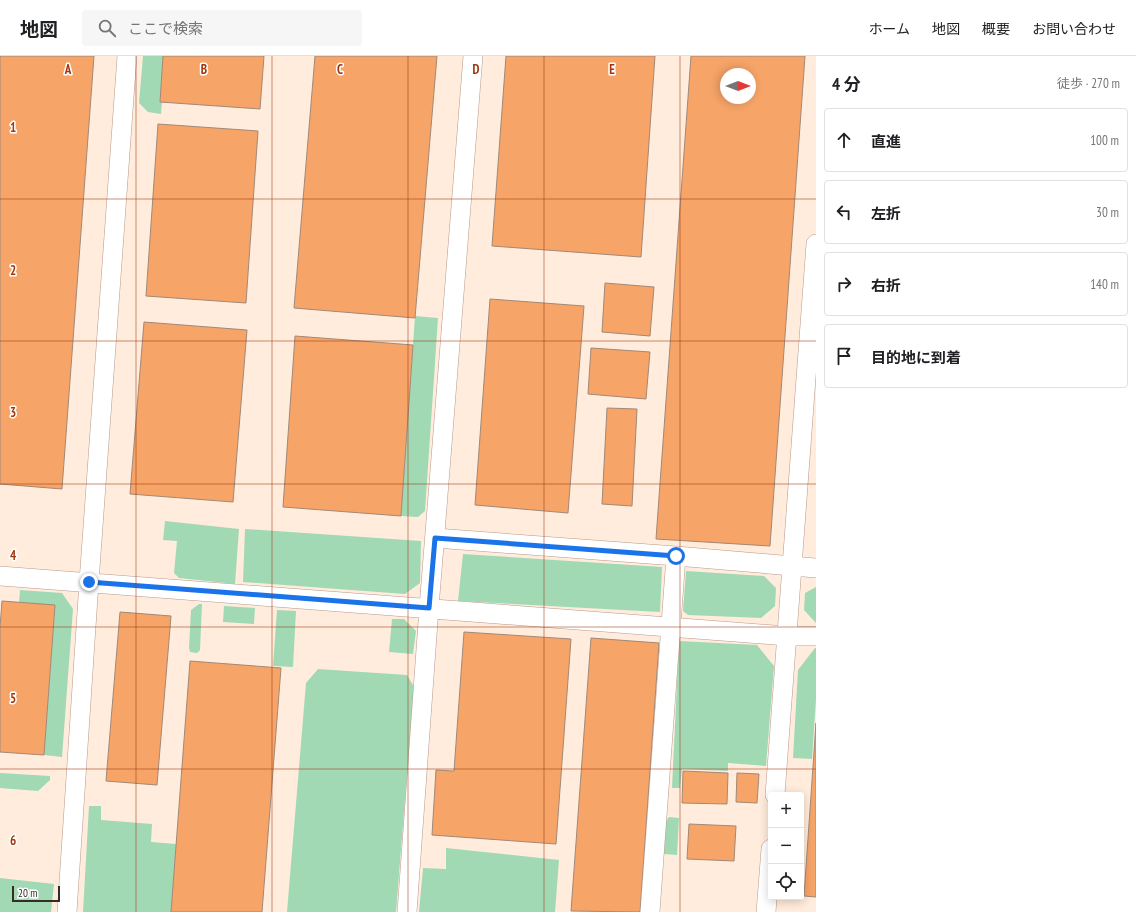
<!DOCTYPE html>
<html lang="ja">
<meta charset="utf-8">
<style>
:root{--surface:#fff;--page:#f6f6f6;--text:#202124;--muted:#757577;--line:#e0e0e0}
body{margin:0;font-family:"PT Sans Narrow","Noto Sans JP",sans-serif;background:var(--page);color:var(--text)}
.controls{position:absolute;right:12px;bottom:12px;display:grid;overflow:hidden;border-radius:4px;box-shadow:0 2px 10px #0003}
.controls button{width:36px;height:36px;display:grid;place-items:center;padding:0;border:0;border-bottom:1px solid var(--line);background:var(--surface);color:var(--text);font:20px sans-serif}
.compass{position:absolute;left:720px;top:12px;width:36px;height:36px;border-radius:50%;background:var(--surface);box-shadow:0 2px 10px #0003;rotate:90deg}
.scale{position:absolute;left:12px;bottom:10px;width:48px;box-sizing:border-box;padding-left:4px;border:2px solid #372b25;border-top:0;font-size:11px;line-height:14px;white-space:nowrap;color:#372b25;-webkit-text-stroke:3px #fff;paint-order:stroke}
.stop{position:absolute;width:12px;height:12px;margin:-9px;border:3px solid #1a73e8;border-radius:50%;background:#fff}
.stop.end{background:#1a73e8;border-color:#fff;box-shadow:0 1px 4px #0008}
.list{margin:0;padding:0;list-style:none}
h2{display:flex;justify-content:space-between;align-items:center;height:52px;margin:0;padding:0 16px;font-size:17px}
h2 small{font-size:13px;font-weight:400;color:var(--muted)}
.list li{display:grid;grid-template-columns:26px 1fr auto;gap:12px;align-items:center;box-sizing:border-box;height:64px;margin:0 8px 8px;padding:0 8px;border:1px solid var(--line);border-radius:4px}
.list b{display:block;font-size:15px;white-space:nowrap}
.list em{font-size:13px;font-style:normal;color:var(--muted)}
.icon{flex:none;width:22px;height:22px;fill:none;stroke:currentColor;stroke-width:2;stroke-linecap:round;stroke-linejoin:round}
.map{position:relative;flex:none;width:816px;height:856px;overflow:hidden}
header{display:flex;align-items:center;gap:24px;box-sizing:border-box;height:56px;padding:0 20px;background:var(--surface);border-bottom:1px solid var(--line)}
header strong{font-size:19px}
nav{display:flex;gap:22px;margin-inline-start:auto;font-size:14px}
.search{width:280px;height:36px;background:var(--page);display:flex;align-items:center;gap:10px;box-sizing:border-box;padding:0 14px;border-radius:4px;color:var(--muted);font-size:15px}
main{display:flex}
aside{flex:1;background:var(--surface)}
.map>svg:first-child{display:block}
.industrial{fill:#ffecdc;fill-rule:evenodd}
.green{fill:#a1d9b5}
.building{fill:#f6a468;stroke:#a38876;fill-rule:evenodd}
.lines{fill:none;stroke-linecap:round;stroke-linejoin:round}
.minor-casing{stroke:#b8998b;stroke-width:20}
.minor{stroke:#fff;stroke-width:19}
.route{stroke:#1a73e8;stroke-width:5}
.grid{fill:none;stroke:#9e380f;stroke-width:1;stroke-opacity:0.55}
.grid-label{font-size:13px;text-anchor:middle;font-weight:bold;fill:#9e380f;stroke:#fff;stroke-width:3;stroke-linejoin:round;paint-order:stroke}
</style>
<header>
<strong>地図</strong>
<div class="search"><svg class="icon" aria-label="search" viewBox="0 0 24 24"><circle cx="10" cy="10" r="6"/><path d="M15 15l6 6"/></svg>ここで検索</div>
<nav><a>ホーム</a><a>地図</a><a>概要</a><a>お問い合わせ</a></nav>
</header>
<main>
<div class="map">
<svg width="816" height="856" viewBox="0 0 816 856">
<rect width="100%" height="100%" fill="#fff8f5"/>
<path class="industrial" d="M0 0H816V856H0ZM726 18H750V42H726ZM771 739H801V841H771Z"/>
<path class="green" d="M143 0H163L160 45 162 46 161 58 148 56 139 47Z
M415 260 438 262 425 455 418 461 401 460Z
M165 465 239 473 235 528 179 522 174 517 177 485 163 484Z
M245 473 421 485 420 527 405 538 243 526Z
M463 498 662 511 660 556 458 545Z
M686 515 764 520 776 532 775 550 761 562 688 559 683 555Z
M816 531V567L804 554 805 537Z
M20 534 62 537 73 553 62 701 44 699 55 551 19 546Z
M199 548H202L200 594 197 597 190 596 189 592 191 554Z
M224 550 255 552 254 568 223 566Z
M277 554 296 555 293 611 273 610Z
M392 563H404L416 575 413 598 389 596Z
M679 585 757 589 774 610 766 710 728 707V715L682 713 680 732H672Z
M815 592H816V643L812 703 793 702 798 614Z
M318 613 407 619 414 631 396 856H287L306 627Z
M0 717 50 720V724L38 735 0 732Z
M89 750H101V764L152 768 151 786 176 788 171 856H83Z
M669 761 679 762 677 799 664 798 666 765Z
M446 792 559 804 555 856H419L423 812 446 813Z
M0 822 54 828 51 856H0Z"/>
<path class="building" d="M0 0H94L62 433 0 428Z
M163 0H264L260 53 160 46Z
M315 0H437L415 262 294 252Z
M506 0H655L641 201 492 190Z
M691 0H805L770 490 656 483ZM726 18H750V42H726Z
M158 68 258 75 246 247 146 240Z
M605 227 654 231 650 280 602 276Z
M490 243 584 250 568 457 475 449Z
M144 266 247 274 233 446 130 438Z
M295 280 413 289 401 460 283 451Z
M591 292 650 296 646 343 588 338Z
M607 352 637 353 632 450 602 448Z
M2 545 55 549 44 699 0 696V571Z
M120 556 171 560 157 729 106 725Z
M464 576 571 583 556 788 432 779 436 714 454 715Z
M591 582 659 587 640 856 571 855Z
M190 605 281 612 262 856H171Z
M816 667V841L804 840Z
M683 715 728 717 727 748 682 747Z
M737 717 759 718 757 747 736 746Z
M689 768 736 770 734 805 687 803Z"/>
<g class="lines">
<g class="minor-casing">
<path id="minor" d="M435 482 676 500 816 512
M0 520 787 580H816
M775 739 816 188
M67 856 89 526 127 0
M407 856 429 552 473 0
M650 856 676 500
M766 856 771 793"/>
</g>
<use href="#minor" class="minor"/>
</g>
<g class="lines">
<path class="route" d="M89 526 429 552 435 482 676 500"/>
</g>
<path class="grid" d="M136 0V856M272 0V856M408 0V856M544 0V856M680 0V856M0 143H816M0 285H816M0 428H816M0 571H816M0 713H816"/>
<g class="grid-label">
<text x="68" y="18">A</text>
<text x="204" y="18">B</text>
<text x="340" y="18">C</text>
<text x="476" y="18">D</text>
<text x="612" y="18">E</text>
<text x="13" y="76">1</text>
<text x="13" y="219">2</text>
<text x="13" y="361">3</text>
<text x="13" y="504">4</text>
<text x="13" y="647">5</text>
<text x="13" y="789">6</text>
</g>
</svg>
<div class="controls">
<button>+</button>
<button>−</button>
<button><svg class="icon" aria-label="locate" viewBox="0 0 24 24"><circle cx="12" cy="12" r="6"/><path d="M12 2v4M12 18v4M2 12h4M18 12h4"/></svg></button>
</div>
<svg class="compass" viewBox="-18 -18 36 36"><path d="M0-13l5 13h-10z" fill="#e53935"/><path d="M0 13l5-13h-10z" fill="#757577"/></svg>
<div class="scale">20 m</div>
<div class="stop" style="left:676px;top:500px"></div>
<div class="stop end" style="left:89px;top:526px"></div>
</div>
<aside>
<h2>4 分<small>徒歩 · 270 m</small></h2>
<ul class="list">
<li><svg class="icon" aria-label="ahead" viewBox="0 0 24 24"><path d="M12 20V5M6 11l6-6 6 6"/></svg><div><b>直進</b></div><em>100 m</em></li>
<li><svg class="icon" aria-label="left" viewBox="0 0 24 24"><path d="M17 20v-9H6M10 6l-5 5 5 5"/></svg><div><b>左折</b></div><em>30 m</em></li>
<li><svg class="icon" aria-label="right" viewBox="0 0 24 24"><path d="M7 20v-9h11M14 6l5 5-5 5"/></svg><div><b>右折</b></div><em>140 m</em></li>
<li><svg class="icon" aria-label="arrive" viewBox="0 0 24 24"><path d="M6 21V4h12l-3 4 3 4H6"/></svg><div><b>目的地に到着</b></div></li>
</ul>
</aside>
</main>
